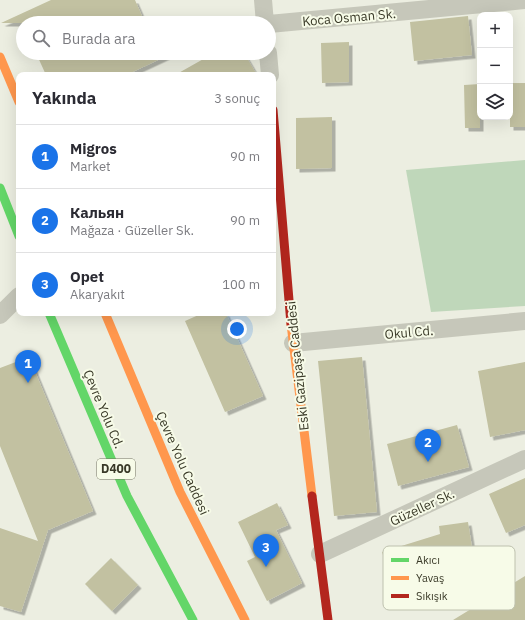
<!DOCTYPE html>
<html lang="tr">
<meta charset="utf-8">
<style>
:root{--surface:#fff;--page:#f2f2f3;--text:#2b2b33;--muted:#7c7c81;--line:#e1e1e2;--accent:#1a73e8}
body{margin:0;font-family:"IBM Plex Sans",sans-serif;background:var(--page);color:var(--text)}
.controls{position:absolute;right:12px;top:12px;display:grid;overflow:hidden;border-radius:8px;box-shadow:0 4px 16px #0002}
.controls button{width:36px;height:36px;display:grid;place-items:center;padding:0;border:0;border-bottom:1px solid var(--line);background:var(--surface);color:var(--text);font:20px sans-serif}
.you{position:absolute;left:237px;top:329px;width:14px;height:14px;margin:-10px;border:3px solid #fff;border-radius:50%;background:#1a73e8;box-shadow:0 0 0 6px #1a73e833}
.badge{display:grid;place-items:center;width:26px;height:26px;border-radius:50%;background:var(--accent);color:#fff;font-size:13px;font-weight:700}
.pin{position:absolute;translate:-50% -33px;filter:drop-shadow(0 1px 2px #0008)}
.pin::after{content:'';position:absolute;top:21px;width:14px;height:12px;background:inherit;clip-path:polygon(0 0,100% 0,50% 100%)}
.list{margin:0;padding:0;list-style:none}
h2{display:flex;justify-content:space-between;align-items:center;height:52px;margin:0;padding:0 16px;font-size:17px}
h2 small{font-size:13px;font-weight:400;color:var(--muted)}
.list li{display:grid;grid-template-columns:26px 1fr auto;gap:12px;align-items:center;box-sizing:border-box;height:64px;padding:0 16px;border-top:1px solid var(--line)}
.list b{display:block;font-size:15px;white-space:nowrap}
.list p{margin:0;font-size:13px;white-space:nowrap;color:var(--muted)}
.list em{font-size:13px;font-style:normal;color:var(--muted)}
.icon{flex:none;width:22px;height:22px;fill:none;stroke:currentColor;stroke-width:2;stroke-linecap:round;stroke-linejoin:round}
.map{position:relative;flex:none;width:525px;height:620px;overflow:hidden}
.search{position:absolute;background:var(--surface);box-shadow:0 4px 16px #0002;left:16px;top:16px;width:260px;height:44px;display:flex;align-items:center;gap:10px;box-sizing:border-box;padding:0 14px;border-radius:22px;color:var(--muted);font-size:15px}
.panel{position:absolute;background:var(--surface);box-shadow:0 4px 16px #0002;left:16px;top:72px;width:260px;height:244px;border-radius:8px}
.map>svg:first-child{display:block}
.green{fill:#bfd7ba}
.building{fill:#c2c1a1;filter:url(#shadow)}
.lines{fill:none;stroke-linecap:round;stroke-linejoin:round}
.street{stroke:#c6c7ba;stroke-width:18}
.fast{stroke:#63d668;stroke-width:9}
.slow{stroke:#ff974d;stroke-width:9}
.jam{stroke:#b3261e;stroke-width:9}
.labels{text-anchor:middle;stroke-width:4;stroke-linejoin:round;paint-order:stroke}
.shield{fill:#f7fbe8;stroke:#727361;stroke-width:1}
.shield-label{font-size:12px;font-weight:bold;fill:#393927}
.street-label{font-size:13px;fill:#393927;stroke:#f7fbe8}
.key{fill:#f7fbe8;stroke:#bec1ae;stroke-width:1}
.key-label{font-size:11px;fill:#393927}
</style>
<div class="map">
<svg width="525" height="620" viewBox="0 0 525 620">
<defs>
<filter id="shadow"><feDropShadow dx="3.5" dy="3.5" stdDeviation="0" flood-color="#0004"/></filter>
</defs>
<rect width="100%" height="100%" fill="#eceee1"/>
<path class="green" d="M525 160V306L431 312 406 170Z"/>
<path class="building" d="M51 0H135L145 23H1Z
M468 16 472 55 414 61 410 22Z
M349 42V82L322 83 321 43Z
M36 53H173L126 75H46Z
M214 53H244L257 75H175Z
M510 83H525V127H510Z
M480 84V128H465L464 85Z
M332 117V168L296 169V118Z
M203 313H226L263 396 225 412 185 321Z
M29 357 93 511 48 530 21 612 0 606V528L38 541 0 446V368Z
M362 357 377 512 334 516 318 361Z
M525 362V430L490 437 478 371Z
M457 425 469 467 398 486 387 444Z
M525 478V525L506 533 489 494Z
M277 503 288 525 276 530 302 583 267 601 247 561 255 557 238 522Z
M468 522 475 567 429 574 433 587 397 598 382 552 440 534 439 526Z
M111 558 138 585 112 611 85 584Z
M525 576V620H453Z"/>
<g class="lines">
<path class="street" d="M263 0 265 23
M269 24 525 0
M268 53 270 75
M0 315 19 296
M293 343 525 321
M320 554 525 459"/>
<path class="fast" d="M0 188 19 236
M49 313 127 496 193 620"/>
<path class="slow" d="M0 57 19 102
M105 313 180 492 245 620
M291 324 312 496"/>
<path class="jam" d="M273 110 291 324
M312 496 328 620"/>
</g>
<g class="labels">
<rect class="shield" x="97" y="459" width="38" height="20" rx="3"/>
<g class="shield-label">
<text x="116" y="473">D400</text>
</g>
<g class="street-label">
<text transform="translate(349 17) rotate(-5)" y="5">Koca Osman Sk.</text>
<text transform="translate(409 332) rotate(-5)" y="5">Okul Cd.</text>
<text transform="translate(297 366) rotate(-96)" y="5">Eski Gazipaşa Caddesi</text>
<text transform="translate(104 409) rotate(67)" y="5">Çevre Yolu Cd.</text>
<text transform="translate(183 463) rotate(66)" y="5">Çevre Yolu Caddesi</text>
<text transform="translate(422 507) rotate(-25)" y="5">Güzeller Sk.</text>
</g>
</g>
<rect x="383" y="546" width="132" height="64" rx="6" class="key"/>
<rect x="391" y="558" width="18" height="4" fill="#63d668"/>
<rect x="391" y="576" width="18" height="4" fill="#ff974d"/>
<rect x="391" y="594" width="18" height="4" fill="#b3261e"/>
<g class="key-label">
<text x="416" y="564">Akıcı</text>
<text x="416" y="582">Yavaş</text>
<text x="416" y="600">Sıkışık</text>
</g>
</svg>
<div class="controls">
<button>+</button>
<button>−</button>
<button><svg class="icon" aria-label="layers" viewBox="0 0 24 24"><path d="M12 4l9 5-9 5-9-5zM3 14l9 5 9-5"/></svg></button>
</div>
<div class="you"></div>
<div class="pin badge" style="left:28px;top:383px">1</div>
<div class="pin badge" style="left:428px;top:462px">2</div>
<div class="pin badge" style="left:266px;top:567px">3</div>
<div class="search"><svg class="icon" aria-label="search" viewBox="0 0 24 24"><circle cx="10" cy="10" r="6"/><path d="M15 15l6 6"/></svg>Burada ara</div>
<section class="panel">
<h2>Yakında<small>3 sonuç</small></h2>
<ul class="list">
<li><span class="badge">1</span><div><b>Migros</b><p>Market</p></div><em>90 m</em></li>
<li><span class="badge">2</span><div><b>Кальян</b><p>Mağaza · Güzeller Sk.</p></div><em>90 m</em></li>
<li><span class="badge">3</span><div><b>Opet</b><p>Akaryakıt</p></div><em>100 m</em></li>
</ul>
</section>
</div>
